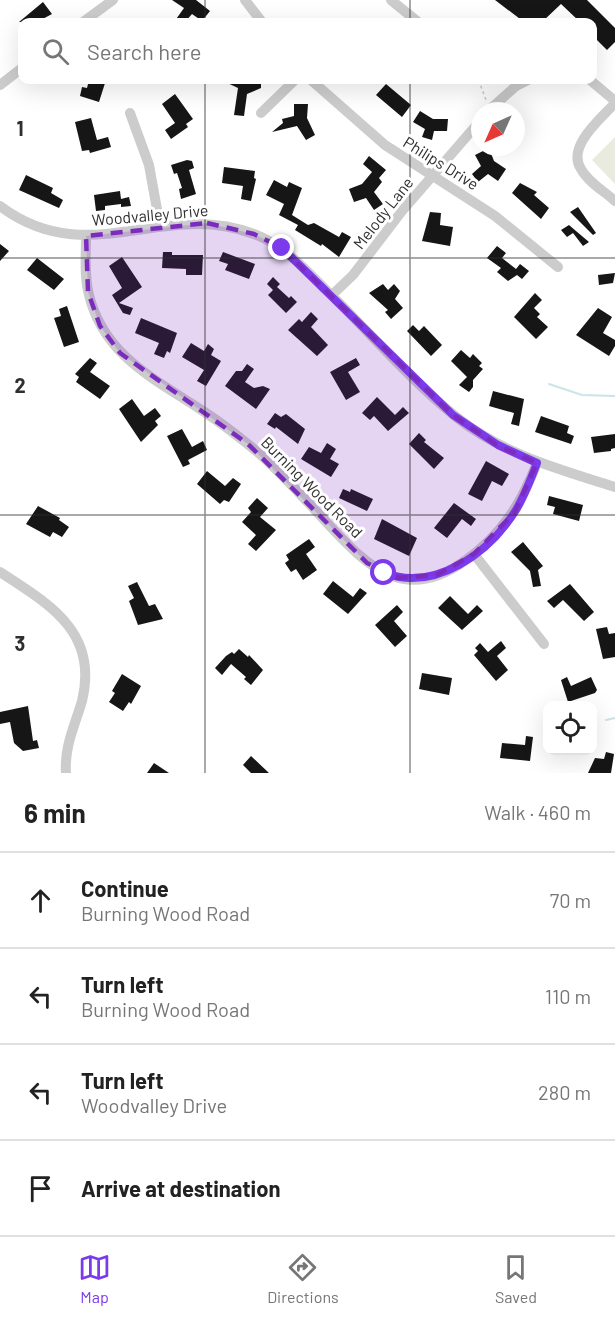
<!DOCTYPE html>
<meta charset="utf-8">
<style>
:root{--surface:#fff;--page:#f6f6f6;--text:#222;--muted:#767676;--line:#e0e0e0;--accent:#7c3aed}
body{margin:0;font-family:Barlow,sans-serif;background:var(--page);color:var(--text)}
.controls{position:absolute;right:18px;bottom:18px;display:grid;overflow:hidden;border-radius:12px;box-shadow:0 6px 24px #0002}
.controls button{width:54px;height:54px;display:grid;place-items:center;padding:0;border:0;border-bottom:2px solid var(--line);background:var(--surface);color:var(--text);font:30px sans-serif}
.compass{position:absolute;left:471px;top:102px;width:54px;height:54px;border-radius:50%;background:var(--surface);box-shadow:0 6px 24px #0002;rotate:225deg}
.stop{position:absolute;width:18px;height:18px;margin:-14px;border:4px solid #7c3aed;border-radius:50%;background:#fff}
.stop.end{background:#7c3aed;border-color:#fff;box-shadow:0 2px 6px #0008}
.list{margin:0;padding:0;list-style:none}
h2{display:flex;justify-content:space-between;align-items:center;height:78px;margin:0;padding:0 24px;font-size:26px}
h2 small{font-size:20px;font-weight:400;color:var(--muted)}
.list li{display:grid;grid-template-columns:39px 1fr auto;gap:18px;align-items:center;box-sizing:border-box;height:96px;padding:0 24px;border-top:2px solid var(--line)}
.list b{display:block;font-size:22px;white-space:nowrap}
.list p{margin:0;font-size:20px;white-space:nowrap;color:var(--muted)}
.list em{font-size:20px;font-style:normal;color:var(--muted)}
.icon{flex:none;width:33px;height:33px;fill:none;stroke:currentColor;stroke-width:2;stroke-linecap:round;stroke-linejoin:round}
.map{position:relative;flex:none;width:615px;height:773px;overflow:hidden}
.search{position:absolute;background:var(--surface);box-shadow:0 6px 24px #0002;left:18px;right:18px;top:18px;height:66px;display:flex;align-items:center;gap:15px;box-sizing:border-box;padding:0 21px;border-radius:12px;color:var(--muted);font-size:22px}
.sheet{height:462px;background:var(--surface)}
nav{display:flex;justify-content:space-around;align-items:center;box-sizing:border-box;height:84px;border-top:2px solid var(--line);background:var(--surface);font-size:16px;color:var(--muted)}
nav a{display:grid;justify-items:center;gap:3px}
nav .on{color:var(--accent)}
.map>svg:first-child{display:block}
.green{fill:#e8ebde}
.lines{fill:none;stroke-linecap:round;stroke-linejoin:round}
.stream{stroke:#cbe4ea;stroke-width:2}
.building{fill:#161616}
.path{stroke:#ccc;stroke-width:1.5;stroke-dasharray:3 3;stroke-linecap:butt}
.minor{stroke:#ccc;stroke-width:10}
.route{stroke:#7c3aed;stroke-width:8}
.marked{fill:#7b2cbf;fill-opacity:0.2;stroke:#7b2cbf;stroke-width:4.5;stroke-dasharray:12 8;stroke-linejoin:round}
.grid{fill:none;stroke:#2f2f2f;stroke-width:1.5;stroke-opacity:0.55}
.labels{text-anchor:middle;stroke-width:6;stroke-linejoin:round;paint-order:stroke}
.street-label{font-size:16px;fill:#2f2f2f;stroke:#fff}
.grid-label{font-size:20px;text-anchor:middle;font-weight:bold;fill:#2f2f2f;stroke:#fff;stroke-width:6;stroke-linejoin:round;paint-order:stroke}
</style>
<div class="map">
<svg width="615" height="773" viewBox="0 0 615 773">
<rect width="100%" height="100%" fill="#fff"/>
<path class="green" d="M615 137V184L592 160Z"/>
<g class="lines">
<path class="stream" d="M549 384 582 395 615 396
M606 720 615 718"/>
</g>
<path class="building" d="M172 0H196L210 11 202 21 192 14 185 22H174L184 8Z
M495 0H587L615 28V42L607 50 592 35V22H580L561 4 542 22H524Z
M43 2 52 14 37 22H19Z
M89 80H106L99 102 80 96 82 87 87 88Z
M221 80H261V88L247 94 244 116 234 115 238 88Z
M386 84 411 105 402 117 376 95Z
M175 94 193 119 186 124 188 127 171 139 165 130 175 123 162 104Z
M294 104H308L307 118 315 135 306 140 297 126 272 132 283 123 282 119 294 116Z
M420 111 433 119H448L447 131H434L432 140 422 137 425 129 413 122Z
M91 118 97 140 108 137 111 147 90 153 89 150 82 151 75 122Z
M489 148 494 161 506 169 498 181 488 174 478 182 472 174 481 166 475 155Z
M369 156 386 170 379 178 382 182 374 192 383 204 374 210 366 198 354 202 349 189 362 184 372 172 363 164Z
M187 160 192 161 194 168 189 170 196 194 181 199 179 189 182 188 177 173 174 174 171 165Z
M224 167 255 171 254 178 256 179 251 201 241 199 243 186 222 183Z
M26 175 53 188 51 193 63 200 59 208 19 190Z
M274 180 287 187 289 182 302 188 292 215 308 225 314 223 339 237 342 232 351 237 339 257 322 244 321 246 295 230 298 225 279 215 284 204 266 195Z
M520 183 537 192 534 195 549 208 541 219 512 193Z
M120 191 121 199 129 197 131 206 121 207V204L105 206V210L96 211 94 195Z
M578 207 596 233 593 235 570 212Z
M430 212 441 213 440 225 453 227 450 246 422 241Z
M569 225 576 231 589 242 583 246 573 233 567 237 561 230Z
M0 244 9 251 0 261Z
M497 246 506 253 502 258 516 269 520 264 529 271 522 279 517 275 508 281 497 272 501 268 487 258Z
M163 252H172V255H203L202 275H186V269L162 268Z
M223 252 255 264 249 279 225 270 228 264 219 261Z
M122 257 142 287 119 303 133 308 130 315 123 313 112 295 122 288 109 266Z
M37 258 64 279 54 290 27 270Z
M615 273 613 283 599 285 598 275Z
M273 277 280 284 277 287 289 298 291 296 297 302 286 313 268 295 273 290 267 284Z
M383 284 388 290 394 284 400 291 395 299 403 308 391 319 385 312 388 310 369 293Z
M535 293 542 300 534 308 540 314 537 317 548 327 536 339 514 317Z
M67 306 79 342 64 347 54 318 61 316 59 309Z
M598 308 612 317 603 333 615 340V346L609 356 576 335Z
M311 312 318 319 311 327 328 345 317 356 288 330 299 319 302 322Z
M141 318 177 333 170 353 167 351 164 358 154 354 159 343 135 333Z
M413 325 419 331 424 326 442 345 431 356 407 331Z
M191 343 204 351 208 344 214 349 211 355 221 361 206 386 197 381 204 370 182 357Z
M461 350 470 358 473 354 482 363 479 366 483 369 473 380V387L469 392 459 385 467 377 451 361Z
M90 358 97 363 90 372 110 386 100 399 76 382 79 377 75 374Z
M356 358 360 365 348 372 360 392 346 400 330 372Z
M247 364 254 369 245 382 254 388 263 386 270 389 256 409 225 386 236 371H242Z
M493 391 524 399 519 426 511 424 514 413 489 406Z
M377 397 395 415 403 407 409 413 388 431 374 416 370 420 362 413Z
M132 399 144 416 155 408 161 416 155 421 158 425 141 442 119 409Z
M275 413 281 417 286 414 305 429 298 444 276 427 275 429 267 424Z
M541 416 569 426 567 433 574 436 571 444 535 432Z
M182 429 192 447 203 441 207 450 188 460 190 464 183 467 167 436Z
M419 433 426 440 424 442 444 458 434 469 409 444Z
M615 434V448L611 449V451L594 453 591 437Z
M327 443 336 449 330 459 339 464 331 477 301 459 309 447 321 453Z
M486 461 509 474 502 486 492 481 482 501 468 494Z
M207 471 225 486 233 478 241 484 229 502 224 500 220 504 197 484Z
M343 489 350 492 351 489 373 499 367 511 339 498Z
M549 496 583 505 579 521 553 514 555 507 547 505Z
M257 498 268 508 260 517 276 530 256 551 248 544 256 535 242 522 251 512 248 508Z
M454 503 476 519 471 526 462 519 447 538 434 528Z
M38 506 60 518 59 520 69 527 62 537 53 532 50 537 26 524Z
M382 519 417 538 409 556 374 539Z
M309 539 315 547 306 554 317 570 303 580 296 569 291 572 285 563 289 560 286 555Z
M523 542 543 566 538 570 541 586 533 587 530 571 511 552Z
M333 581 353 597 360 588 367 593 348 614 323 594Z
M137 582 149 606 155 604 163 619 138 625 129 601 134 598 128 586Z
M570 584 594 612 584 621 563 600 554 608 547 601Z
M450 596 468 614 477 605 483 611 462 630 438 608Z
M397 605 403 612 394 621 407 636 395 647 375 625Z
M607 627 609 634 615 633V657L603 659 596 629Z
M501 641 506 648 497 656 508 670 496 681 474 655 478 651 475 648 480 643 488 652Z
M239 649 248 657 249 655 263 670 251 685 244 679 246 677 231 664 222 675 215 668 226 656 232 652 234 654Z
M422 673 452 678 449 695 419 689Z
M122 674 141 686 131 704 129 702 123 711 109 702 115 693 112 691Z
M567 677 571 686 591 677 597 690 595 693 568 702 561 680Z
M28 706 33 741 37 740 39 748 23 751 14 743 10 722 0 724V712Z
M526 736 533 737 530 761 500 758 502 743 525 745Z
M606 752 614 754 611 773H588L595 758 604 759Z
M251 756 269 773H251L243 765Z
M154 763 169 773H147Z"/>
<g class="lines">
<path class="path" d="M481 80 480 84 486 100"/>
<path class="minor" d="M245 0 262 22
M391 0 418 22
M83 22 113 0
M311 80 385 145 495 216 558 267
M590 80 615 101
M0 85 22 68
M615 103C602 118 566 146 581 169 588 182 604 191 615 201
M488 111 516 86 528 80
M130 113 149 165 160 226
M261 113 295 80
M0 206C88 272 163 199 254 234 283 245 303 267 325 289 368 330 408 378 455 416 502 454 558 469 615 487
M86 236C86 255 84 277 89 295 104 356 155 379 203 411 223 424 242 439 261 455 284 476 306 500 327 523 369 568 405 604 466 560 502 534 521 504 537 463
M332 295 353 275 402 211 480 121
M474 554 544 644
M0 572C49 604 99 632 82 701 75 725 64 747 66 773"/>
</g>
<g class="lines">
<path class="route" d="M282 248 453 415 498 445 537 463C531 479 525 495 516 510 489 553 436 592 384 573"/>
</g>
<path class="marked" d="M207 223 254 234 282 248 453 415 497 445 537 463 515 512 474 554 437 575 399 578 367 563 248 444 120 353 100 326 88 292 86 236Z"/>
<path class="grid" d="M205 0V22M410 0V22M205 80V773M410 80V773M0 258H615M0 515H615"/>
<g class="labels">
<g class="street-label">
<text transform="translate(441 163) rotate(32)" y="6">Philips Drive</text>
<text transform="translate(383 213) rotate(-52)" y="6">Melody Lane</text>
<text transform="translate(150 215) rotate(-5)" y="6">Woodvalley Drive</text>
<text transform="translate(312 487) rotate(45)" y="6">Burning Wood Road</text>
</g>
</g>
<g class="grid-label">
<text x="20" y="136">1</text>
<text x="20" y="393">2</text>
<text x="20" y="651">3</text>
</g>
</svg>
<div class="controls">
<button><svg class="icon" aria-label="locate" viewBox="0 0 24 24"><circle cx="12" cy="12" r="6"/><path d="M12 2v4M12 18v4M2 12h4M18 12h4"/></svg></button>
</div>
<svg class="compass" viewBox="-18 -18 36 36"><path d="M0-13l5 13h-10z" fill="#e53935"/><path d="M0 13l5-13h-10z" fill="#767676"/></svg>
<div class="stop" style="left:384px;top:573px"></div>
<div class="stop end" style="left:282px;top:248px"></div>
<div class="search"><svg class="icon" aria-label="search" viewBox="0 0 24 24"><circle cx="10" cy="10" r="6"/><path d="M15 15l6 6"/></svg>Search here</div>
</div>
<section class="sheet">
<h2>6 min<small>Walk · 460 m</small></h2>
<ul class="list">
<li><svg class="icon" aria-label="ahead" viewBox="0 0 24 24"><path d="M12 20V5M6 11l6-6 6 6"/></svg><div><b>Continue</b><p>Burning Wood Road</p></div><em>70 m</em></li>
<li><svg class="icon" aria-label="left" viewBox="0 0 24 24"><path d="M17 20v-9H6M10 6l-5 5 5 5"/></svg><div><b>Turn left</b><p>Burning Wood Road</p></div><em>110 m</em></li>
<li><svg class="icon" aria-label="left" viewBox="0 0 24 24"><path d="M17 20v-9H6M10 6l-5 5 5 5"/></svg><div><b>Turn left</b><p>Woodvalley Drive</p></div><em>280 m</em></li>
<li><svg class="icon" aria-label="arrive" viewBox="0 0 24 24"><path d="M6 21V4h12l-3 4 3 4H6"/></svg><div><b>Arrive at destination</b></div></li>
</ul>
</section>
<nav>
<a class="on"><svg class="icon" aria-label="map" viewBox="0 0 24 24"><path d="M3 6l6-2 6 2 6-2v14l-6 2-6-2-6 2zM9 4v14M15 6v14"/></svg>Map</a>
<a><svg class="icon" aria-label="directions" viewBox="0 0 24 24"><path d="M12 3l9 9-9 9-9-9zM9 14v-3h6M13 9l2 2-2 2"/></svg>Directions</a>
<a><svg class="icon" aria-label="saved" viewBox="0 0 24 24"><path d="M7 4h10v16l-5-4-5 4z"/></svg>Saved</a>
</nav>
